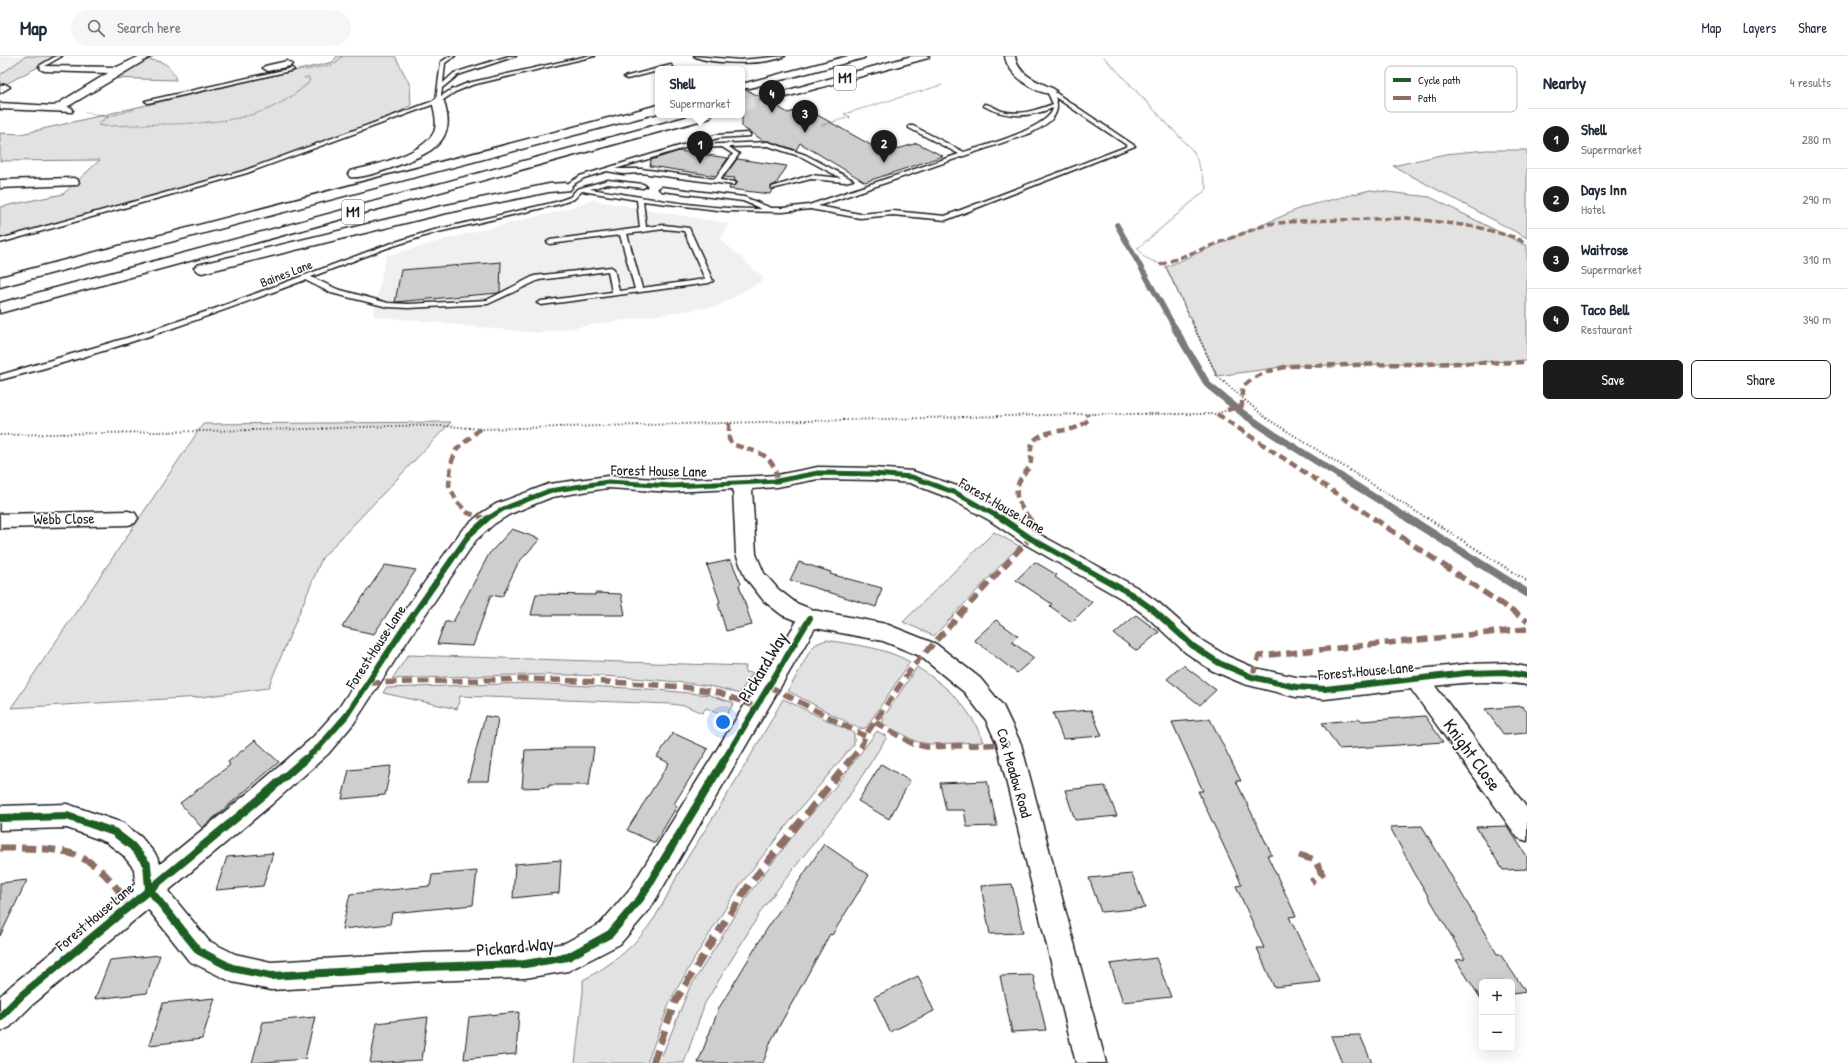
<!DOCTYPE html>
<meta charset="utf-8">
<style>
:root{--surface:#fff;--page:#f6f6f7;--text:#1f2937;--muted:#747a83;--line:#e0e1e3;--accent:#1c1c1c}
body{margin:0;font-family:"Patrick Hand",sans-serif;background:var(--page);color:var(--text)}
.controls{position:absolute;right:12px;bottom:12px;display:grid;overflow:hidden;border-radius:6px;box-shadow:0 4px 16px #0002}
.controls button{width:36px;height:36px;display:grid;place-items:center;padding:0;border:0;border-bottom:1px solid var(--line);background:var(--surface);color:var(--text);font:20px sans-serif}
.you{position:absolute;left:723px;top:666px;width:14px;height:14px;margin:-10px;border:3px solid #fff;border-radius:50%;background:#1a73e8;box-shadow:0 0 0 6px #1a73e833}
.badge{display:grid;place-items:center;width:26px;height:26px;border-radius:50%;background:var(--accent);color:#fff;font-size:13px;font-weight:700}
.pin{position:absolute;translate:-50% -33px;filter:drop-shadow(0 1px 2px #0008)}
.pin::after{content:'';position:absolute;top:21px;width:14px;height:12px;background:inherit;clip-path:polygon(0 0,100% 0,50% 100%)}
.popup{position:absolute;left:655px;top:10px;width:90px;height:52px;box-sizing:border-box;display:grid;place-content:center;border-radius:6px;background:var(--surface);filter:drop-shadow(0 1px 3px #0005);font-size:13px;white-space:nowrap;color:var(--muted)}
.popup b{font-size:15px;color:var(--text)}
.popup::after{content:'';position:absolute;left:50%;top:100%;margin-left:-8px;border:8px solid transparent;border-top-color:var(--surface)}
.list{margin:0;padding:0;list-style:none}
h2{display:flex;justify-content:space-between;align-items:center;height:52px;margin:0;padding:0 16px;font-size:17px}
h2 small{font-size:13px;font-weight:400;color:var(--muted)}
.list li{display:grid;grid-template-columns:26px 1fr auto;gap:12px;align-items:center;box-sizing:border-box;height:60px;padding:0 16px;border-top:1px solid var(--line)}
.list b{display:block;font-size:15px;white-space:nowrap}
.list p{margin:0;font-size:13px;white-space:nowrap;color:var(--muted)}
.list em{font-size:13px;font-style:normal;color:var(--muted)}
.actions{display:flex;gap:8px;padding:12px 16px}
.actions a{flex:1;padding:9px 0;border:1px solid var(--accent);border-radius:6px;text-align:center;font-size:14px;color:var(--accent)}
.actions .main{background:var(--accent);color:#fff}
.icon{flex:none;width:22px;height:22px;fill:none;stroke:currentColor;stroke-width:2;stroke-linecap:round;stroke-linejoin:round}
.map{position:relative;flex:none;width:1527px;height:1007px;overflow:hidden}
header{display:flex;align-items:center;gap:24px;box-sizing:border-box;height:56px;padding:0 20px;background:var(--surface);border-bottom:1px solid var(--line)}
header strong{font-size:19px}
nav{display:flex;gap:22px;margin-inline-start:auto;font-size:14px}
.search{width:280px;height:36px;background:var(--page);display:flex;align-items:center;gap:10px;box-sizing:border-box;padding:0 14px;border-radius:22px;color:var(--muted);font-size:15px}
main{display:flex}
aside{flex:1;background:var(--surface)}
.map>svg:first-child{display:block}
.built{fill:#f0f0f0}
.green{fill:#e2e2e2;stroke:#7f7f7f}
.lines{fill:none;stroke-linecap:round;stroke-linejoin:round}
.stream-far2{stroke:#7a7a7a;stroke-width:5.5}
.stream-far1{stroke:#7a7a7a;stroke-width:7}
.stream{stroke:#7a7a7a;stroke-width:8}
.building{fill:#cecece;stroke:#1c1c1c}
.highway-tunnel{stroke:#ddd;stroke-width:12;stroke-dasharray:12 6;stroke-linecap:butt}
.lane-casing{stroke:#1c1c1c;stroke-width:3}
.street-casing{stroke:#1c1c1c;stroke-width:3}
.highway-casing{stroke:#1c1c1c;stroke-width:3}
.path-far2{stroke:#1c1c1c;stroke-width:1.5;stroke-dasharray:0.5 1.5;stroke-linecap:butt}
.path-far1{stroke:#1c1c1c;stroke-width:2;stroke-dasharray:1 2.5;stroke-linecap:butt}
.path{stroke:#1c1c1c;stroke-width:2.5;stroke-dasharray:1 3;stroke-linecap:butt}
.lane{fill:#fff;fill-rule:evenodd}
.street{fill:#fff;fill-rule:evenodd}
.highway{fill:#fff;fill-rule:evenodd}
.quiet-far3{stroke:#8d6e63;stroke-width:3.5;stroke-dasharray:7 3.5;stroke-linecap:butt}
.quiet-far2{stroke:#8d6e63;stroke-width:4.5;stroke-dasharray:8 4.5;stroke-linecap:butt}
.quiet-far1{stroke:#8d6e63;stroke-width:5.5;stroke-dasharray:11 5.5;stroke-linecap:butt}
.quiet{stroke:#8d6e63;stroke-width:7;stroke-dasharray:14 7;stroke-linecap:butt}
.cycleway-far2-casing{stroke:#fff;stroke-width:7}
.cycleway-far1-casing{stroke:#fff;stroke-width:9}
.cycleway-casing{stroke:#fff;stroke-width:10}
.cycleway-far2{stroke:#1b5e20;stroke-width:5}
.cycleway-far1{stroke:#1b5e20;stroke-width:6}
.cycleway{stroke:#1b5e20;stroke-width:8}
.labels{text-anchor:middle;stroke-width:3;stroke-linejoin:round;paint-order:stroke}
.far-street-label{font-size:13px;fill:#1c1c1c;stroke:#fff}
.shield{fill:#fff;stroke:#606060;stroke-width:1}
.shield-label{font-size:14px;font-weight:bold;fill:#1c1c1c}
.street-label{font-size:15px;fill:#1c1c1c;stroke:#fff}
.near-street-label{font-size:18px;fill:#1c1c1c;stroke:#fff}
.key{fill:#fff;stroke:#bbb;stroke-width:1}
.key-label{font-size:11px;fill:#1c1c1c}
</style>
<header>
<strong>Map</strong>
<div class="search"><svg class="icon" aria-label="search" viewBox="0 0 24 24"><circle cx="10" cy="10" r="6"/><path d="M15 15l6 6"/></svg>Search here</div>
<nav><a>Map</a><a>Layers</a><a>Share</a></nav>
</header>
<main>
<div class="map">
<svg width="1527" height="1007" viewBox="0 0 1527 1007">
<rect width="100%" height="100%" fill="#fff"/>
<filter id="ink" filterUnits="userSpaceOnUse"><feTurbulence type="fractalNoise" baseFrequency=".025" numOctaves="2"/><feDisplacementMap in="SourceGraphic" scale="8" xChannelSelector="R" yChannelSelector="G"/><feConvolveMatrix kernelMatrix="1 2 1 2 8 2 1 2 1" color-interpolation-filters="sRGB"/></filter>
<g filter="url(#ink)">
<path class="built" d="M0 0H44L0 24Z
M592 144 730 168 720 183 765 223 718 250 538 277 373 260 386 200 469 177 560 155Z"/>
<path class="green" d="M26 0H59L0 31V19Z
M337 0H395L410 29 411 49 379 68 245 116 0 185V151L63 138 100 104 0 105V77L21 78 333 6Z
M140 3C158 5 170 4 176 24L106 22Z
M1486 94H1527V182L1393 110 1445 98Z
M1370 134 1430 141 1527 190V305L1289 310 1217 320 1166 211 1303 151Z
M451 366 322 502 268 632 201 641 11 652 203 368Z
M994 476 1019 490 934 580 903 566Z
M826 584C855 589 884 591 910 606L866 672 860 673 788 635 811 593 816 588Z
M408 599 746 610 745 616 753 617 739 638C712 628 685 627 656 624 568 615 480 620 392 623Z
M917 611C947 630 971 651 983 686L930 688 917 686 883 668V662Z
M530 627 647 633 710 639 734 647 725 661 706 652 702 657 686 650 671 648 460 640 457 653 383 637 386 632Z
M783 643 854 677V688L795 759 740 829 697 898 671 943 647 1007H575L583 936V924C612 909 637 889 655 861 668 841 676 819 689 799 722 748 754 696 783 643Z
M877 675 887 681 844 748 763 852 705 947 684 1007H659L689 933 750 836 799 772 835 731Z"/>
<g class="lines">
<path class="stream-far2" d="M1117 169 1175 272"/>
<path class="stream-far1" d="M1174 271 1208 329 1245 359 1273 378 1409 463"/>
<path class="stream" d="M1408 462 1527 537"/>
</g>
<path class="building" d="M742 34H747L761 41 760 43 762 46H770L788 57 805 52 885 97 917 87 943 100 865 126 800 87 796 94 768 85H764L742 71Z
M679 95 728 102 716 120 650 110 651 104Z
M737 103 787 110 776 128 771 130 772 134 770 138 729 133 730 130 737 128V126L734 124 735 122 724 121Z
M501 206 500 236 498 237 395 246 401 214Z
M512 473 540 483 518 507 502 541 491 539 473 590 437 588 445 566H453L489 498Z
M731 504 741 528 739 529 752 569 726 575 718 547 720 546 707 509Z
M799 506 831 516 830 518 882 532 876 551 790 524Z
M1035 506 1057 519 1055 521 1092 546 1072 566 1050 550 1052 548 1016 524Z
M385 509 416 514 374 578 342 571Z
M595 537 621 538 625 559H531L536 538 595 539Z
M1136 559 1159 576 1137 595 1114 578Z
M996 564 1018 580 1012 586 1034 602 1017 617 974 584Z
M1183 609 1216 634 1200 649 1167 623Z
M1522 650 1527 656V677L1504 679 1485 653Z
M1091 654 1102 680 1063 683 1053 657Z
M485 660 498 662 489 725H468Z
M1425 660 1443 686 1339 693 1322 667 1360 663 1362 665Z
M1210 663 1241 725H1236L1272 799H1267L1296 860 1289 861 1321 926 1274 931 1257 892H1264L1236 830 1242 829 1198 735H1203L1172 666Z
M673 677 708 693 674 748 677 750 655 787 627 774 669 707 657 701Z
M255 684 279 706 202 772 180 747 230 709 228 706Z
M564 691H594L589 729H549V731L522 732 525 694 564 693Z
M881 708 910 725 889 763 858 745Z
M391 710 385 739 342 743 349 714Z
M987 725 997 770 967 771 964 754H946L940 727Z
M1105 730 1117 760 1075 764 1065 734Z
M1422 770 1497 898H1500L1526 936 1512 938V926H1482V942L1481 943 1456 904 1465 903 1414 816 1390 771Z
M1507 770 1527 800V813L1503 814 1476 771Z
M824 788 869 819 832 879 830 878 771 985 763 1007H698L719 952 765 876Z
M273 797 263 830 216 834 227 801Z
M561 804 559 837 513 842 515 808Z
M477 815 473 849 392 857 390 868 342 873 350 838 430 830 432 819Z
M1132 818 1145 852 1101 856 1089 822Z
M27 824 0 880V827Z
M1012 828 1023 877 990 878 981 830Z
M160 899 147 937 95 943 110 904Z
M1156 902 1171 941 1123 946 1110 908Z
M1033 919 1046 974 1012 976 1000 920Z
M918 920 934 955 890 976 874 941Z
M215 942 202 983 149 989 163 947Z
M519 956 516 998 464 1003 469 961Z
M315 961 305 1003 252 1007 263 966Z
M428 961 422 1004 370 1007 377 967Z
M1360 979 1372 1007H1342L1331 980Z"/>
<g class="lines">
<path class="highway-tunnel" d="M742 49 767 43"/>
<g class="lane-casing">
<path id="lane" d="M56 0H62L45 10 47 13 39 10Z
M450 0H455L445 7 443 27 454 17 509 0H516L458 19 442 32 441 40 451 34 468 27 587 0H595L472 29 455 36 440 46 247 117 0 187V183L243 115 436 44 441 6Z
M694 0 740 4 785 0C770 9 709 9 694 0Z
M671 9 673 11 658 13V15L627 23 624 21Z
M292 12 294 14 148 47 145 45Z
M1050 33 1135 90 946 164 893 159 860 162 810 153 783 156 726 155 643 145 646 171 664 169 689 172 713 225 709 227 541 249 537 247 541 245 612 236 608 215 539 224 488 248 408 252 388 251 331 237 305 224C205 262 104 298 0 324V319L137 279 214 253 383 190 430 175 556 146 570 141 577 133 608 124 643 128 646 130 643 132 608 128 590 133C646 141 704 154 762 153L743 145 662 135 659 133 662 131 744 141 771 152H783L809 149 959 98 909 72V70H913L964 96C983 90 1050 72 1053 52 1029 61 1007 63 984 50V48C990 48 996 53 1002 55 1019 60 1037 54 1053 48L1047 35ZM1055 41 1128 90 945 160 893 155 860 158 818 150 1031 77C1046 69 1063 60 1055 41ZM582 135 637 144 640 172 550 184 547 186 550 188 620 179 635 233 619 235 614 213 611 211 534 220 487 244 408 248 388 247 337 233 311 221 387 192 434 177 560 148 574 143ZM664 173 684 175 705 223 642 232 627 178Z
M748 77 750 78V80L718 82 615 113H641L715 123 733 98 722 91 700 92 698 91V89L768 86 806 99 853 124 845 126 811 123 772 133V131L811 119 841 122 802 101 768 90 729 91 739 98 720 124 735 126 736 127 733 129 641 117 623 118 607 115 584 122 567 132 562 131 580 120 716 79Z"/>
</g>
<g class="street-casing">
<path id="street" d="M140 0H152L67 51 72 52 73 54 72 56 0 53V47L54 50 108 17 45 15 42 14 40 12 42 10 117 11Z
M287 5 292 8 290 10 268 15 263 12 265 10Z
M5 28 10 31 0 37V30Z
M73 122 77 123 79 126 77 129 0 132V124Z
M818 411 873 412 912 415 963 432 1003 454 1037 477 1138 532 1159 547 1201 584 1227 600 1255 612 1296 621 1325 623 1467 608 1505 607 1527 611V629C1495 624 1467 626 1435 630L1527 752V785L1518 782 1411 633 1325 643 1296 641 1244 628 1211 614 1185 596 1145 559 1124 544 1023 487 989 464 949 442 910 427 873 424 818 423 777 431 752 433 756 498 764 517 778 533 796 547 813 554 886 568 936 588 980 622 1003 650 1021 688 1106 1007H1076L997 688 986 664 964 636 920 600 883 585 815 572 650 853 620 888 568 915 525 922 424 925 271 934 232 926 189 905 148 853 32 949 10 971 0 976V940L12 929 135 828 134 813 123 799 106 786 67 772 0 774V750L67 748 114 764 123 767 141 781 156 799 160 808 254 732 312 682 338 653 394 569 462 474 480 458 496 448 549 428 608 420 672 424 777 419ZM608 432 672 436 733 433 736 498 745 521 764 545 782 559 797 565 630 833 600 868 565 887 525 894 424 897 271 906 235 898 209 885 168 835 272 748 328 698 354 667 410 581 476 484 494 468 510 458 552 441Z
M128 455 135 457 138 462 135 467 128 469 0 472V458Z"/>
</g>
<g class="highway-casing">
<path id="highway" d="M848 0H865L864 2 750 32H742V28Z
M912 0H929L928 2 771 45H763L761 43 763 41Z
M1005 0H1015C1017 19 1039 26 1054 33L1056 35 1054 37C1038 41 1006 17 1005 0Z
M438 42 444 45C446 54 450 66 446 75 444 83 437 90 431 94 418 103 365 124 350 121L348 118 350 115C372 110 424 98 434 76 438 67 434 54 432 45Z
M658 49V57L0 231V221Z
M693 59H712L710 62 0 257V247Z
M565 127 570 128 572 131 570 134 549 136 442 158 202 217 197 215 194 212 197 209 442 150 549 128Z"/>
</g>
<path class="path-far2" d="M1103 0 1194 96 1207 133 1138 192 1144 201 1166 211 1195 272
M306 14 335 8 342 0
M85 56 108 61 99 67V69L105 70C126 70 146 68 167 68 219 67 271 64 310 25L308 21 303 22
M108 61 135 53
M850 61 844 58 942 29
M822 69 850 61"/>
<path class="path-far1" d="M1194 271 1217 320 1266 362 1428 463
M0 379C102 377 203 375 305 373 364 372 421 366 480 373L1087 358H1217L1227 354"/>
<path class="path" d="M1427 462 1527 525"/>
<use href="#lane" class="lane"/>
<use href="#street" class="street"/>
<use href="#highway" class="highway"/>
<path class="quiet-far3" d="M1160 209 1268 168 1301 165 1408 162 1477 171 1517 182 1527 188"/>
<path class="quiet-far2" d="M1227 354 1242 350V332C1255 318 1271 314 1289 310L1527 306
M1217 358 1375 463
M729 367V383L732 388C756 397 774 395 777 425
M480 373 456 394 451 408 449 429 457 446 468 457 487 463
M1030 463C1020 450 1011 439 1021 422 1023 418 1028 414 1030 409 1034 398 1025 388 1040 380 1058 371 1073 379 1089 363L1087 358"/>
<path class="quiet-far1" d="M485 462 487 463
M1373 462 1527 565
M1252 621 1259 600 1527 573
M369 627 528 623 629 627 684 631 720 637 756 651
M769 630 865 680
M875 666 913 688 927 691 1009 688
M850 704 861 691 865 680 913 610 1030 482 1034 471 1029 462"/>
<path class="quiet" d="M0 792C65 792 92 791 129 850
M1299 799 1315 804 1322 818 1311 826
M653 1007 675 946 711 887 751 826 851 703"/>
<g class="cycleway-far2-casing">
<path id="cycleway-far2" d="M487 463 503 453 549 435 608 426 672 430 777 425 818 417 873 418 912 421 956 437 1002 463"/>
</g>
<g class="cycleway-far1-casing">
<path id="cycleway-far1" d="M1001 462 1030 482 1131 538 1152 553 1193 590 1219 607 1252 621 1296 631 1325 633 1467 617 1505 616 1527 620
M304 704 320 690 346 660 402 575 469 479 488 462
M724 704 810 562"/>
</g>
<g class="cycleway-casing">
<path id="cycleway" d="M0 762 67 760 114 776 132 790 147 808 149 833 199 895 232 912 271 920 424 911 525 908 568 901 610 878 640 843 725 703
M0 961 22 939 263 740 305 703"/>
</g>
<use href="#cycleway-far2" class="cycleway-far2"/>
<use href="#cycleway-far1" class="cycleway-far1"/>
<use href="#cycleway" class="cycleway"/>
</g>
</g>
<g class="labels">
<g class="far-street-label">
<text transform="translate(286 217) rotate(-21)" y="5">Baines Lane</text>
</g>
<g class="shield">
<rect x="834" y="10" width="22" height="24" rx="3"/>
<rect x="342" y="144" width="22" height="24" rx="3"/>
</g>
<g class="shield-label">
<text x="845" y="27">M1</text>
<text x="353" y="161">M1</text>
</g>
<g class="street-label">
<text transform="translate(659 415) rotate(1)" y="5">Forest House Lane</text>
<text transform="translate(1002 450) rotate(30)" y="5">Forest House Lane</text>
<text transform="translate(64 463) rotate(-1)" y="5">Webb Close</text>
<text transform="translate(376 591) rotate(-57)" y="5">Forest House Lane</text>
<text transform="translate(1366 615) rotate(-5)" y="5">Forest House Lane</text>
<text transform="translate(1014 717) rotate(74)" y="5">Cox Meadow Road</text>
<text transform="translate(95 861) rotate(-40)" y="5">Forest House Lane</text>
</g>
<g class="near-street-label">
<text transform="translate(763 611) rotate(-59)" y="6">Pickard Way</text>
<text transform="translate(1472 699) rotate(54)" y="6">Knight Close</text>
<text transform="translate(515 891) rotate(-5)" y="6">Pickard Way</text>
</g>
</g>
<rect x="1385" y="10" width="132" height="46" rx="6" class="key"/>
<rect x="1393" y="22" width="18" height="4" fill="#1b5e20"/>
<rect x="1393" y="40" width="18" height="4" fill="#8d6e63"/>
<g class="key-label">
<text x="1418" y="28">Cycle path</text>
<text x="1418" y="46">Path</text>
</g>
</svg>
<div class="controls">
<button>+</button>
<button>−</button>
</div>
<div class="you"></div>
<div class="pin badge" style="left:700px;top:108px">1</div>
<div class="popup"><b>Shell</b>Supermarket</div>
<div class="pin badge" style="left:884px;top:107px">2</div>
<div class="pin badge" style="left:805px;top:77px">3</div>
<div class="pin badge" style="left:772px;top:57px">4</div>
</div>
<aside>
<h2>Nearby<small>4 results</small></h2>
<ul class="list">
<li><span class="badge">1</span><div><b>Shell</b><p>Supermarket</p></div><em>280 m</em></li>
<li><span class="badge">2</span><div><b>Days Inn</b><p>Hotel</p></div><em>290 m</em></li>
<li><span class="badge">3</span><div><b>Waitrose</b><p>Supermarket</p></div><em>310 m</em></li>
<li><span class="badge">4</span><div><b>Taco Bell</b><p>Restaurant</p></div><em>340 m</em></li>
</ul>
<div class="actions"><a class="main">Save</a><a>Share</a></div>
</aside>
</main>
